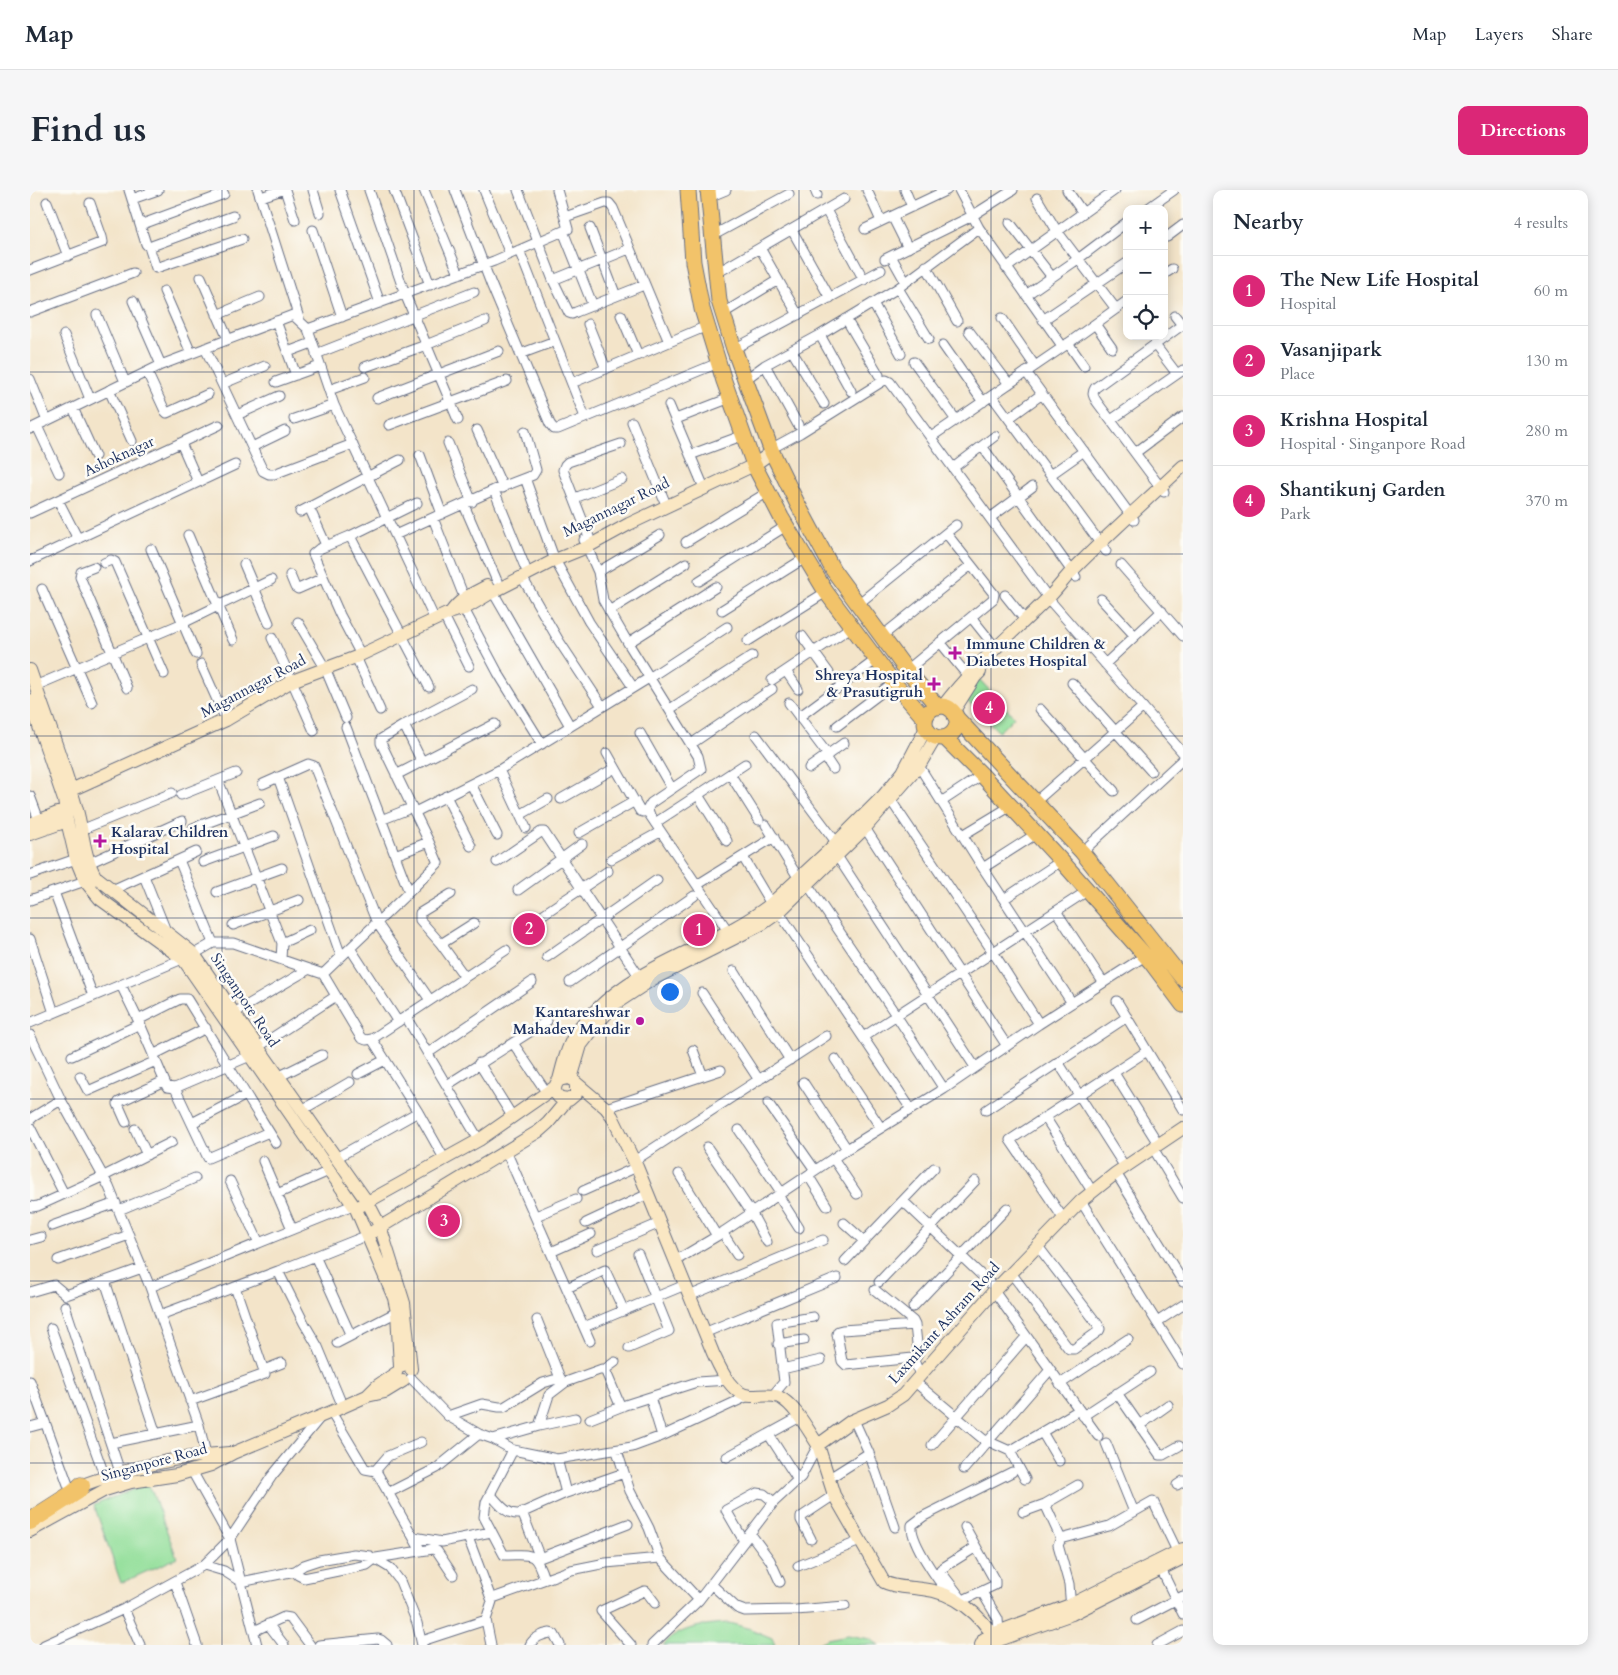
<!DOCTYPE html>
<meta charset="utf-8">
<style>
:root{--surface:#fff;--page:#f6f6f7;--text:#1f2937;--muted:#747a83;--line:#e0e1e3;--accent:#db2777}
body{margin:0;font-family:Cardo,serif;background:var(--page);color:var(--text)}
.controls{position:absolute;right:15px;top:15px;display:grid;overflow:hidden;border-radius:10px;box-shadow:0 2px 12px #0003}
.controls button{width:45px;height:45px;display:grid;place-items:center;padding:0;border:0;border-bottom:1px solid var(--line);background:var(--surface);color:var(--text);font:25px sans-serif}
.you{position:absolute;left:639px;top:801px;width:18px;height:18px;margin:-12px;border:4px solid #fff;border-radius:50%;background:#1a73e8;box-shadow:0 0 0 8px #1a73e833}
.badge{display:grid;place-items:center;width:32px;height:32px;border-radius:50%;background:var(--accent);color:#fff;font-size:16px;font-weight:700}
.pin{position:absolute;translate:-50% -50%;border:2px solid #fff;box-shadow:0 1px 5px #0006}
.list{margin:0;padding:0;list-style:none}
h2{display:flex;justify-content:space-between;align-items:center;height:65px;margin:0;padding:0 20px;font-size:21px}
h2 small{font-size:16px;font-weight:400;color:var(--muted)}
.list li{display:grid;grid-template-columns:32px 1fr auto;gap:15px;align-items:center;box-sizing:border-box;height:70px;padding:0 20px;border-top:1px solid var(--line)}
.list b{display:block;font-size:19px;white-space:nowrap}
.list p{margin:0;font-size:16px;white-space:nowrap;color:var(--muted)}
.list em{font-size:16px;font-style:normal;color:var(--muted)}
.icon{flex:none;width:28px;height:28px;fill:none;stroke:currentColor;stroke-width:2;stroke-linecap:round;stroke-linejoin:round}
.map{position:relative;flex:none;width:1153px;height:1455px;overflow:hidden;border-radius:10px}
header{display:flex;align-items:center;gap:30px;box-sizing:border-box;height:70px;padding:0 25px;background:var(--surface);border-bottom:1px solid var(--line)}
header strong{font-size:24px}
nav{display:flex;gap:28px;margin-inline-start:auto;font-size:18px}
.intro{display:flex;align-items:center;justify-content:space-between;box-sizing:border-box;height:120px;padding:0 30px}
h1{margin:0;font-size:35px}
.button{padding:12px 22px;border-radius:10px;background:var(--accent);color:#fff;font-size:18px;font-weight:700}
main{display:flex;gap:30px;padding:0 30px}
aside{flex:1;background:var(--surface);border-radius:10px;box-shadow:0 2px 12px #0003}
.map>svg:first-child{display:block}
.green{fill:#94df9b;stroke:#58877c}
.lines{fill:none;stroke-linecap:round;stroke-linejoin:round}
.street-casing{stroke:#676e83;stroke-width:11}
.secondary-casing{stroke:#676e83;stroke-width:14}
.primary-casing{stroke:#676e83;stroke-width:17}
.highway-casing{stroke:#676e83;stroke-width:19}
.street{stroke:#fff;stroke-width:9}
.secondary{stroke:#fae7c3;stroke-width:12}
.primary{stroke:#f2c36a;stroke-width:15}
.highway{stroke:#f2c36a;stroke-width:18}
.grid{fill:none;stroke:#1b2f5e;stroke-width:1;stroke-opacity:0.55}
.poi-dot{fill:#b5179e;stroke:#fdfcf7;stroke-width:2}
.labels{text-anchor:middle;stroke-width:5;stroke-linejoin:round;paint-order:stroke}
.street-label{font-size:15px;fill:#1b2f5e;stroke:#fdfcf7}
.poi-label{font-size:15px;font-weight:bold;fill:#1b2f5e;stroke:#fdfcf7;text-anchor:start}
</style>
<header>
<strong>Map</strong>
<nav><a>Map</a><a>Layers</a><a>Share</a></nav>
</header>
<div class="intro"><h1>Find us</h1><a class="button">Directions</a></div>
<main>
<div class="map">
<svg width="1153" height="1455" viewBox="0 0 1153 1455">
<rect width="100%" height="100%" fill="#fdfcf7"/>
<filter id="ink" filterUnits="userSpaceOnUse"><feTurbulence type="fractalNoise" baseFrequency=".02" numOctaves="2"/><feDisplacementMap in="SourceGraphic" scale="10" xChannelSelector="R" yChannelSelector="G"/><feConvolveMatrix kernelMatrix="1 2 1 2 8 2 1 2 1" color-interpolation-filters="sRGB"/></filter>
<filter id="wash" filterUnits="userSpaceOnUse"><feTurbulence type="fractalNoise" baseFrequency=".0096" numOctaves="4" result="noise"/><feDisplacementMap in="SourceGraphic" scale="20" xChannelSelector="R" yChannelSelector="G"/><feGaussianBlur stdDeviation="1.12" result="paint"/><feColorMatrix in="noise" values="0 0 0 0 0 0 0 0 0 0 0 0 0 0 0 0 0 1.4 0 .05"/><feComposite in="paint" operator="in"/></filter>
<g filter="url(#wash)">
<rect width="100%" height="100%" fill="#f3e4c9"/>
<path class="green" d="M949 489 984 527 969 542 934 508Z
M117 1294 121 1299 147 1368 91 1393 64 1315Z
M699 1433 718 1438 742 1448 745 1455H633C650 1437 675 1434 699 1433Z
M818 1445 840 1449 849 1455H785L797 1449Z"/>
</g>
<g filter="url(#ink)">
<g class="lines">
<g class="street-casing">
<path id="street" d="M99 0 116 54 119 57 203 26
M228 0 269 128
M255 0 265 30
M283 0 290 23
M310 0 350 113
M339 0 375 104 428 230
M364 0 400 95
M394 0 429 84
M425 0 461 94 520 234 524 239H528L688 173
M454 0 480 64
M488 0 523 90 539 123 542 124 546 122 614 95
M785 0 787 5
M837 0 851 31
M875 0 882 17
M929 0 949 38 1033 157
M1037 0 1053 23
M231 7 252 0
M679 7 696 0
M1007 8 1027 41 1086 119
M102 9 128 0
M17 12 38 66
M1117 19 1144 0
M796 20 834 90
M862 26 878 58
M535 27 575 13H579L583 18 639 152
M980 33 1022 87
M110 35 194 4
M560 38 586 106
M835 39 917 0
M283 40 312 127
M762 40 800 108
M533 41 563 116
M682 46 759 4
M1137 47 1153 35
M119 57 126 78 212 49
M730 58 768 125
M489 60 555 227
M861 66 875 91
M855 69 942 26 983 0
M896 76 927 131
M976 78 1085 0
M0 80 73 52 72 47 60 13
M685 84 814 9
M1134 84 1142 79
M171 87 198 149
M523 90 599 59
M868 98 899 149
M134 101 161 163
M996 105 1048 69 1097 32
M103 111 131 175
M843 113 871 164
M0 122 103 83
M692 124 748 90
M67 125 95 192
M187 125 230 107
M591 125 608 165
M1145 126 1152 135
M972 128 1005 176
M816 129 849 185
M1013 130 1097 73
M246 131 266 185
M558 134 576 179
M1065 134 1082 158
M278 139 464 71 538 39 527 0
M939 141 979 194
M34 145 60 209
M790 145 821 201
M1038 153 1054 176
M913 155 953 212
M1125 155 1147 184
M175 158 233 281 239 284H244L323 254
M704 159 851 80
M762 161 794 214
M258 162 282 153
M286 164 444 102
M490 164 525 151
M884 172 926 230
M735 175 768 235
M335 177 396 155 455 131
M117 182 135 221 137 223 178 204
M996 182 1104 330
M0 189 17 231
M716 189 735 175 790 145 868 98 949 38
M246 192 290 176
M542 193 677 136
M192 194 235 176
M79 200 102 251
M299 200 335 187
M962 206 1076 361
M347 208 469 161
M639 215 672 293
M43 218 65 266
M207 225 249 206
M979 228 1012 204
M264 229 304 215
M646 229 700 208
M1081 230 1153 180
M602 232 637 317
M359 235 477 191
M7 236 29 283
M0 239 131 175 263 125 278 139 304 215 405 430
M447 240 473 298
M901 247 1033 157 1097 111
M151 253 168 292
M418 253 442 312
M952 256 1046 387
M222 257 255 241
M741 257 748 255 770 243 853 191 856 190 860 192 1022 413 1153 563
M1105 263 1153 227
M390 265 412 324
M660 265 714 245
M923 278 965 246
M1020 285 1054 261
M495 288 523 365
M464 300 495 377
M1134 302 1067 212C1064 207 1061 204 1065 198L1152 135 1153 136
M545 308 592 289
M28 310 48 349
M434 315 467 391
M279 317 296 355
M270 322 370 270
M0 323 189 235
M403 328 434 407
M960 328 1002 297
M916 343 926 335
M158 345 203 450
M365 345 464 300 503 285 506 280 495 241
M320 346 399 497
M559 347 533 280 535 275 538 272 591 254
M554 350 568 382 573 410 598 453 668 566 671 579 621 613 618 618 619 624 700 744
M656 352 738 302
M121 359 166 464
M525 370 559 432 603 497
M0 371 205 275
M74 373 81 370 85 372 134 484
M214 374 239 433
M1091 375 1153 446
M64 377 51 382 50 387 97 498
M568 382 630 345
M260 385 265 397 268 399 293 388
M492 387 529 451 572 516
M669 391 756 336
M12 399 62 513
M463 402 540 536
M975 405 995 430
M1071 409 1105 446
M828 414 916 343 964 404 963 409 877 480
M434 419 468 483 512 554
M692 420 775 368
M579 421 656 373
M414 426 439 476
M941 427 965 457
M268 432 295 478 316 528
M772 446 799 483
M852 446 941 375
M242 448 262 491 284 541
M718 451 796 402
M910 452 937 485
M598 453 686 397
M331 465 310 425 283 364 289 359 320 346 387 313
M326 467 350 520
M171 474 196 530
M1075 474 1132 421
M756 481 768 499
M742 490 821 437
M1042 493 1121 581
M5 496 153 433 241 390
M759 513 798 565
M640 519 722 466
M1010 519 1084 601
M769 527 847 469
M374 535 392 572
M807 536 864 493
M316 537 379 702
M610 543 642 599
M726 545 806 652
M661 554 742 499
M577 563 610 621 613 622 618 620
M795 567 803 579
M889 576 953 678 1042 813
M779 578 814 553
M469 580 496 638
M700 584 729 630
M366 585 465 534
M248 587 311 766
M188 590 252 753 251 769
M233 594 278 574 284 576 347 733 400 810
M441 594 467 645
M151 605 206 583
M668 605 697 651
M0 606 9 630
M416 606 441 656
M531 609 585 578
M860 609 963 762 1009 834
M911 612 952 585
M1005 612 1113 517
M385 622 469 580 619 488 697 437
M490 625 518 609
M351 630 376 620
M625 633 715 574
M736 635 769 689
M163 638 230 613
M835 638 977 856
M51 640 142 603
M549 643 605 611
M933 645 981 616
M1052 662 1153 569
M365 665 399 652
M807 666 945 877
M713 667 741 714
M581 669 630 642
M149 670 183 753
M173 672 244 646
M467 672 511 642H514L609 786
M59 673 152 631
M953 678 1006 644
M0 685 46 669
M114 686 136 741
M667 695 744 647
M778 695 866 825 914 899
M82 700 166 662
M488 700 552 654
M24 702 63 806
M187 702 252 678
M421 704 390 723V730L411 754 435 787
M974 709 1031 671
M0 710 55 691
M1026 721 1073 792
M749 722 881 919
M503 731 578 681
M203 735 269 710
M0 749 24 823
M252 753 280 740
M411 754 444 733
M320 758 368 832
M517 767 627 690
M704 781 760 870
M293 784 331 848 336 850 342 849 476 760
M540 792 664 706
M91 795 110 834 137 897 145 898 178 968 239 942
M672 803 729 890
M1087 811 1153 920
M204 823 279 779
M376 827 449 950
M108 830 150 809H157L246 953
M0 833 164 764 183 753H203L293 784 379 702 408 673 399 652 351 553V549L374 535 442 499
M0 845 31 910 79 997 120 1097 169 1235 176 1264
M833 847 1057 701
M342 849 388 922 415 970
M483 853 517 903
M228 857 306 806
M663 860 673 886
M398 863 502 792
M123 865 176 838
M42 866 110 834
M805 869 851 938
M1028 872 1095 977
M449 873 482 926
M1084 883 1129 955
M328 884 355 870
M50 886 58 901 126 871
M248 887 292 865
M773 892 817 959
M417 895 517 831
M145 898 220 866
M738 913 785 980
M576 918 691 880
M272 920 320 892
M956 920 1097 827
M1015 927 1062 1001
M0 930 3 927 31 910
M96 932 88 914 89 912 134 891
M162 933 216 905
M0 937 34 1004
M105 939 117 965
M709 940 751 1002
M677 957 721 1022 737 1052
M1123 958 1153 1008
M476 961 560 1151
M306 968 388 922
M803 968 827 1004
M233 971 262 1039
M604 971 796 846
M1086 983 1153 1092
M649 984 687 1046
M778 985 797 1016
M200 991 229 1053
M553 1001 607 977
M247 1004 299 981
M748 1005 769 1038
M873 1011 966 1099
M1051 1011 1153 1174
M0 1016 2 1017 8 1016 74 986 142 952
M89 1020 165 988
M506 1026 546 1009
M1033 1028 980 950 1117 861
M556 1033 618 1004
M814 1033 834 1051
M22 1036 86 1013
M692 1042 707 1065
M0 1050 11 1047
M567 1060 630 1033
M521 1062 561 1044
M285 1066 321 1146
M28 1070 99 1045
M645 1071 687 1046 817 959 914 899 1009 834 1115 766
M815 1071 904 978
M248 1081 274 1133 288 1157 313 1217
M981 1083 1039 1159H1044L1069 1141 1070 1139 1069 1136 1007 1055
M75 1091 126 1244
M849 1092 945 991
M120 1097 323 1015
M537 1098 575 1080 594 1121
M845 1100 883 1131 885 1135 888 1163 887 1166 883 1168 890 1185
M964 1101 1068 1246
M0 1102 24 1095 36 1105 112 1078
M659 1106 793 1050
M35 1116 90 1282
M883 1117 977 1018
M130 1125 248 1081 338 1045
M507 1130 532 1193
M1127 1132 1153 1115
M554 1137 655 1095
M21 1138 75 1287
M674 1143 807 1088
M307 1153 367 1122
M748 1154 774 1150
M599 1158 639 1141 608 1064
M883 1168 816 1175 812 1171 807 1144 808 1141 812 1140 885 1135
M752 1179 791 1170
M234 1180 252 1173
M574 1180 585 1172
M381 1188 418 1226 449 1244 463 1249 483 1260 527 1269 602 1257 632 1246 718 1206
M0 1191 40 1300
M885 1192 953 1249 980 1261 1049 1220
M1030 1194 1098 1149
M1087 1203 1130 1265H1133L1149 1256
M743 1205 754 1192 747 1133 783 1127
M620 1207 632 1246
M160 1211 235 1184 205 1097
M301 1222 335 1279 346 1281 391 1361
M418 1226 452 1214 469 1217H474L513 1193 530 1188
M1053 1226 1120 1182
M560 1229 593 1216
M824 1230 839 1263 865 1337
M1110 1235 1138 1215
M509 1236 545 1228
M0 1237 15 1233
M1012 1242 1029 1271
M739 1245 768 1290
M463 1249 509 1236 519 1205 536 1192 572 1179 576 1182 590 1215 592 1216 667 1192 698 1190
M81 1253 169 1235
M1076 1253 1104 1322
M902 1255 996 1147
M483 1260 456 1312 454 1327 474 1365C502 1365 505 1360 514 1389
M587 1261 600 1301 619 1338 630 1368 669 1410
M980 1261 995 1289
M697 1267 770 1227
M527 1269 536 1303
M934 1279 1020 1180
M162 1281 200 1349 227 1455
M345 1281 358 1266 391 1252
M798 1289 839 1263
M1147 1295 1153 1291
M358 1303 407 1278 449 1244
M460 1304C469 1313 476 1325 489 1324L536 1303 594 1283
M1015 1314 1048 1295
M492 1322 510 1368
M993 1322 1015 1314 1031 1349
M935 1337 965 1391V1395L933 1410 931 1408 912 1383 911 1379 946 1357
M720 1343 740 1370 750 1392
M384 1347 412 1352 461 1342
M781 1349 771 1330V1327L804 1305
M439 1350 462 1411
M714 1351 696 1320 727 1303 734 1304 744 1312
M507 1369 598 1334
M174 1375 194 1381 211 1392 265 1381 274 1375 289 1370 324 1364 340 1366 360 1378 370 1391 387 1433 392 1455
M1129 1375 1153 1424
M768 1376 830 1351
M265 1381 268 1385 274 1388 337 1375 346 1368 403 1359 407 1361 423 1385
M145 1392 167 1455
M681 1394 707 1418 715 1421 766 1420 815 1416
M952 1402 968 1429 969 1441
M920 1405C909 1392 880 1352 882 1335L894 1326 982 1282
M94 1419 110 1455
M1041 1419 1039 1394 1028 1355 1031 1349 1079 1336 1123 1311 1147 1361
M1107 1430 1153 1406
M238 1434 254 1455
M224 1441 254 1427 260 1428 280 1455
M392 1451 456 1430
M14 1455 94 1419 174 1375 200 1349 242 1286 289 1229
M289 1455 348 1449 351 1450 357 1455
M461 1455 456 1430 463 1408 541 1380 576 1373 630 1368
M500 1455C503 1448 513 1444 520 1443L524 1444 530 1455
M601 1455 571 1421 614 1401H616L625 1413
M622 1455 669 1410 744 1312 771 1287 788 1255
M1127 1455 1153 1441"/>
</g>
<g class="secondary-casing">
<path id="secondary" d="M421 422C431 408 442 404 457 396
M0 480C16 527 34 573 47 620 53 642 54 666 65 686L164 764 206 826 338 1013 350 1036 374 1113 381 1179
M0 510 34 610 37 631 46 669 55 691 70 709 153 769 326 1019 364 1108 367 1122 370 1177
M913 516C943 476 981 445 1016 410 1026 401 1033 390 1042 381 1077 345 1116 311 1153 276
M923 522 945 487 950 482
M41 600 196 530 262 491 326 467 421 422 434 419 459 404 525 370 557 357 599 334 724 275 742 262
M0 634 35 620
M0 644 37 631
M541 889 551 855 567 834 585 814 623 789 703 749 732 734 749 722 835 638 889 576 906 547
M529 890C533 874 537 858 545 844 550 835 558 828 565 821 615 770 686 757 741 714L796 663 853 606 873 582 896 538
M546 894V904L539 910 531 909C524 904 523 897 529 890L538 888 544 891 576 918 582 926 607 977 683 1163C690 1178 702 1207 722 1206 731 1206 741 1204 749 1207 765 1215 778 1240 788 1255L821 1231 858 1215 873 1205 964 1101 1051 1011 1086 983 1153 938
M330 1016 449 950 525 897
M344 1041 509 941 518 933 537 910
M337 1206 347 1196 366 1183
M788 1255 804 1305 854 1392C865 1398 880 1397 892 1399 924 1402 951 1424 966 1451
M44 1298C93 1280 147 1266 199 1263
M0 1341 75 1300 101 1292 147 1285 181 1275 203 1263 301 1222 337 1206 355 1202 373 1191
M951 1455 954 1449 962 1444 1040 1415 1153 1359
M960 1455 972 1449 1042 1424 1153 1368"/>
</g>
<g class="primary-casing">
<path id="primary" d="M658 0 663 72 672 119 694 191 724 275 751 327 796 402 864 493 895 529
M678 0 689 111 704 159 742 262 767 313 803 380 875 478 908 517
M895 532a16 16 0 1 1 32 0a16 16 0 1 1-32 0Z
M925 526 1052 662 1153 789
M915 548 952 585 1036 676 1120 771 1153 815"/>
</g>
<g class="highway-casing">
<path id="highway" d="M0 1331 47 1301 51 1296"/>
</g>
<use href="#street" class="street"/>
<use href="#secondary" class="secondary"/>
<use href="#primary" class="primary"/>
<use href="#highway" class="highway"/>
</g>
</g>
<path class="grid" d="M192 0V1455M384 0V1455M576 0V1455M769 0V1455M961 0V1455M0 182H1153M0 364H1153M0 546H1153M0 728H1153M0 909H1153M0 1091H1153M0 1273H1153"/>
<g class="poi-dot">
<path d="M922.5 455.5h5v5h5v5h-5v5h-5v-5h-5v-5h5z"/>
<path d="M901.5 486.5h5v5h5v5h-5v5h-5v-5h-5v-5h5z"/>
<path d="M67.5 643.5h5v5h5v5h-5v5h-5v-5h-5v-5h5z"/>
<circle cx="610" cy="831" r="5"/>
</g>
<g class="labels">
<g class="street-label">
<text transform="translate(89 266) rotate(-25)" y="5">Ashoknagar</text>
<text transform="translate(586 317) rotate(-26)" y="5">Magannagar Road</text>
<text transform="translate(223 496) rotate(-28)" y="5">Magannagar Road</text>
<text transform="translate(215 810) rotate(56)" y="5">Singanpore Road</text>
<text transform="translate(914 1133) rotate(-48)" y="5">Laxmikant Ashram Road</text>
<text transform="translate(124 1272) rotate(-15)" y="5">Singanpore Road</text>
</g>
<g class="poi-label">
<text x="936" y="459">Immune Children &amp;<tspan x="936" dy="17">Diabetes Hospital</tspan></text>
<text x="893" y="490" text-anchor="end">Shreya Hospital<tspan x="893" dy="17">&amp; Prasutigruh</tspan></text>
<text x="81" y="647">Kalarav Children<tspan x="81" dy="17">Hospital</tspan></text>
<text x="600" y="827" text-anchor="end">Kantareshwar<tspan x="600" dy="17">Mahadev Mandir</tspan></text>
</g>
</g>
</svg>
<div class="controls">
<button>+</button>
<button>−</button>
<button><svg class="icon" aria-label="locate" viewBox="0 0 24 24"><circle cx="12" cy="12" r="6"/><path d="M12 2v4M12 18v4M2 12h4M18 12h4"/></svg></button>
</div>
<div class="you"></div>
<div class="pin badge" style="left:669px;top:740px">1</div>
<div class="pin badge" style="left:499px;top:739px">2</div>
<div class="pin badge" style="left:414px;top:1031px">3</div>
<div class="pin badge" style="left:959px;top:518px">4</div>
</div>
<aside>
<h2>Nearby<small>4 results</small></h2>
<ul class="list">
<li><span class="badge">1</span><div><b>The New Life Hospital</b><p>Hospital</p></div><em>60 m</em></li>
<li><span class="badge">2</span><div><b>Vasanjipark</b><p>Place</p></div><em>130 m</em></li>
<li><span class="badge">3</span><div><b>Krishna Hospital</b><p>Hospital · Singanpore Road</p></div><em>280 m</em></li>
<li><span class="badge">4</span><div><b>Shantikunj Garden</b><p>Park</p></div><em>370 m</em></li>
</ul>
</aside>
</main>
